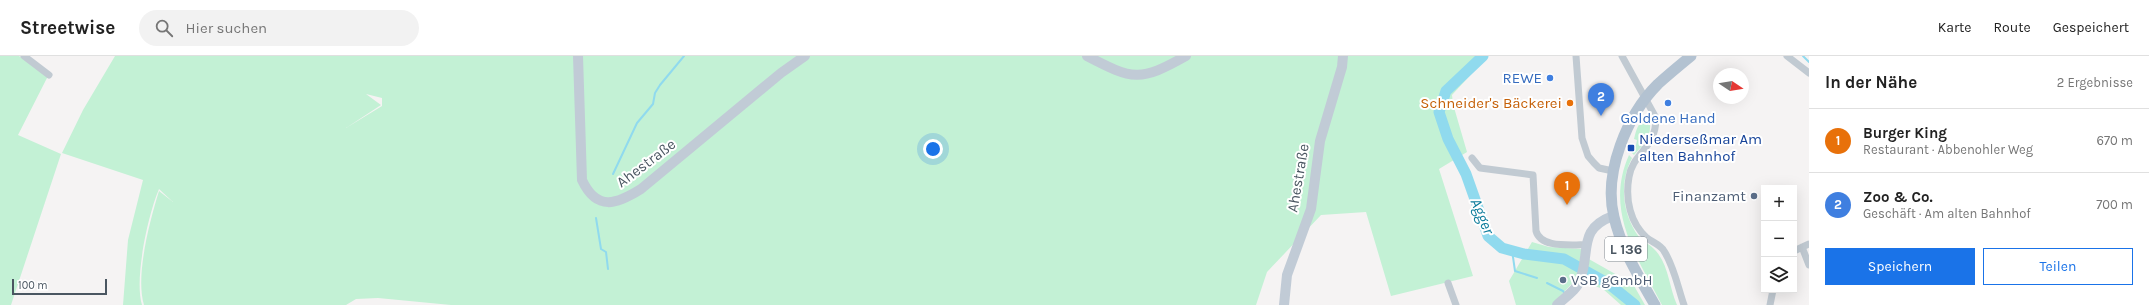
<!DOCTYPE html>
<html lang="de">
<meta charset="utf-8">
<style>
:root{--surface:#fff;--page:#f2f2f2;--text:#222;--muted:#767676;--line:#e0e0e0;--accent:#1a73e8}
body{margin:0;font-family:Karla,sans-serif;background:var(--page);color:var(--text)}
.controls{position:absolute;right:12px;bottom:12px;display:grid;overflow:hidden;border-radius:0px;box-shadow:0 4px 16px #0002}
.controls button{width:36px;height:36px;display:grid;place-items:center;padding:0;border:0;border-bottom:1px solid var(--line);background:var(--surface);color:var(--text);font:20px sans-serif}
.compass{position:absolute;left:1713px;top:12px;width:36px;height:36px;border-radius:50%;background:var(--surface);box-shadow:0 4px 16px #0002;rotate:102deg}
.scale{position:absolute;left:12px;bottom:10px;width:95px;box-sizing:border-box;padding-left:4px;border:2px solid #4a5661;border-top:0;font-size:11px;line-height:14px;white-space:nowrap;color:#4a5661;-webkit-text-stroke:3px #fff;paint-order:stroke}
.you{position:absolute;left:933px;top:93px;width:14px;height:14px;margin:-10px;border:3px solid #fff;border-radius:50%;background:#1a73e8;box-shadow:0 0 0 6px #1a73e833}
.badge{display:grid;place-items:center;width:26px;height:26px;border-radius:50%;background:var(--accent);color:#fff;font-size:13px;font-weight:700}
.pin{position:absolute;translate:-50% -33px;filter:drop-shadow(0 1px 2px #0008)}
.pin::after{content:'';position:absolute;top:21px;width:14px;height:12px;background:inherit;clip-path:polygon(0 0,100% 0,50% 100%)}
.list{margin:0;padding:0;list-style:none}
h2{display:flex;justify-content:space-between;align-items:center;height:52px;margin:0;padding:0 16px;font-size:17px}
h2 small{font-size:13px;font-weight:400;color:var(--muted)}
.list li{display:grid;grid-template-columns:26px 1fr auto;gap:12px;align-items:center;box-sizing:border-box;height:64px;padding:0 16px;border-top:1px solid var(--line)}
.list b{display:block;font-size:15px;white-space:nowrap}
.list p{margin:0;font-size:13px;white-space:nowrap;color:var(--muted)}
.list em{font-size:13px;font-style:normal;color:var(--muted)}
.actions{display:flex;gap:8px;padding:12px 16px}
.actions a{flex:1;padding:9px 0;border:1px solid var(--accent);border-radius:0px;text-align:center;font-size:14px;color:var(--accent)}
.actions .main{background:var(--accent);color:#fff}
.icon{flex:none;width:22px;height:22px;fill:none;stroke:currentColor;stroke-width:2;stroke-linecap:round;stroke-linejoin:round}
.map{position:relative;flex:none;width:1809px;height:249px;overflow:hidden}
header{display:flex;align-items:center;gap:24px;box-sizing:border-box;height:56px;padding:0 20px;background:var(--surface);border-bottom:1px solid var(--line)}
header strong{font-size:19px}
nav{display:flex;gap:22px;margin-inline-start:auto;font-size:14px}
.search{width:280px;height:36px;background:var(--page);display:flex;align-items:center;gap:10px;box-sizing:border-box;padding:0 14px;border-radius:22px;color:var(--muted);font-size:15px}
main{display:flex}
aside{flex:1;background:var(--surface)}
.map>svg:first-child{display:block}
.green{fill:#c3f1d5;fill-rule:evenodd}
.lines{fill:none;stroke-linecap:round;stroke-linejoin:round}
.stream{stroke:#90daee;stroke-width:2}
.river{stroke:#90daee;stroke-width:11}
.minor{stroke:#c1cad2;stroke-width:7}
.secondary{stroke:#c1cbd6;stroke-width:10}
.primary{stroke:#b3c2d1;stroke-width:11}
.shop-dot{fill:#3f7fe0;stroke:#fff;stroke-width:1.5}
.food-dot{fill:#e8710a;stroke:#fff;stroke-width:1.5}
.transit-dot{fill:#1a4fb4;stroke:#fff;stroke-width:1.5}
.service-dot{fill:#5c6f8a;stroke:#fff;stroke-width:1.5}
.labels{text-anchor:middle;stroke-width:4;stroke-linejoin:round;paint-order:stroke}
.shield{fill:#fff;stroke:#808990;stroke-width:1}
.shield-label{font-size:14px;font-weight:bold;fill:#4a5661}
.shop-label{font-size:15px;fill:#366cbe;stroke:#fff;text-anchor:end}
.food-label{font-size:15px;fill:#c56008;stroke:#fff;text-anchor:end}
.transit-label{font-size:15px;fill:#164399;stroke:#fff;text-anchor:start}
.street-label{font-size:15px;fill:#4a5661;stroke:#fff}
.service-label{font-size:15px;fill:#4e5e75;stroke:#fff;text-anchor:end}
.water-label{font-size:16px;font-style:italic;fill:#0c7c9b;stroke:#fff}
</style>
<header>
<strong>Streetwise</strong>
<div class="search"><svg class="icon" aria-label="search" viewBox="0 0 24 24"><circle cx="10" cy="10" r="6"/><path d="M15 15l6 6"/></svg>Hier suchen</div>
<nav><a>Karte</a><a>Route</a><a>Gespeichert</a></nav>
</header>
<main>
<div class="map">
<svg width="1809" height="249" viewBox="0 0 1809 249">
<rect width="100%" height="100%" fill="#f5f3f3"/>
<path class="green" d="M0 0H19L48 20 18 79 61 98 11 249H0Z
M115 0H1488L1452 39 1453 48 1467 96 1439 113 1473 220 1391 240 1366 156 1321 159 1267 216 1256 249H451L378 242 356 243 346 249H144C135 220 150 164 159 135L173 146 159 133C148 159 134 223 142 249H123L128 184 143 124 62 97 83 54ZM366 38 382 42V50L346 72 381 49Z
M1646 64 1650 68C1651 82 1643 89 1634 99L1631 96 1633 89H1636L1637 84 1634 83C1636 76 1637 66 1646 64Z
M1629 99 1632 102C1619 127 1622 158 1639 181 1644 186 1651 189 1656 195 1669 210 1669 231 1677 249H1662C1637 201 1604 155 1629 99Z
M1532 186 1549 191 1582 193 1577 222 1552 249H1516L1509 225Z
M1587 202 1633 228 1645 249H1621L1603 233 1584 226Z"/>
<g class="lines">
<path class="stream" d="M1803 0 1809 6
M613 118 637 67 653 48 655 37 660 29 684 0
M596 162 601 193 606 196 608 213
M1512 194 1515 215 1537 222
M1547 227 1563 235 1565 238"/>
<path class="river" d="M1483 0 1446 35 1439 56 1448 83 1466 118 1488 180 1502 192 1524 198 1564 203 1609 228 1635 249"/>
<path class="minor" d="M24 0 49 19
M1576 0 1582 82 1588 100 1594 107 1599 112 1613 115
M1622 0 1656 62C1656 93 1633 96 1629 121 1625 143 1630 167 1647 182 1652 186 1661 189 1664 195 1674 210 1678 232 1684 249
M1787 0 1809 17
M1472 102 1480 112 1533 119 1536 175C1541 193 1572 188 1587 189
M1802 191 1809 209
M1794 195 1809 188
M1448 227 1456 249
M1770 249 1773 234"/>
<path class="secondary" d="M578 0 582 124C597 156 617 148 641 133L781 17 805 0
M1087 0C1133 24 1140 26 1186 0
M1284 249 1287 219 1311 153 1320 85 1342 11 1343 0
M1557 249C1564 242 1577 234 1580 224 1591 196 1577 173 1613 160"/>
<path class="primary" d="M1655 249C1639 221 1621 192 1614 161 1603 117 1627 59 1658 28 1669 18 1680 9 1691 0"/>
</g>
<g class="shop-dot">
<circle cx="1550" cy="22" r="4"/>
<circle cx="1668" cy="47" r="4"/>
</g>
<circle class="food-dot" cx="1570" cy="47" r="4"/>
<rect class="transit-dot" x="1627" y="88" width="8" height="8" rx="2"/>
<g class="service-dot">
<circle cx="1754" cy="140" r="4"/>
<circle cx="1563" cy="224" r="4"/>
</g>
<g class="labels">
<rect class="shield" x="1605" y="181" width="42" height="24" rx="3"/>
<g class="shield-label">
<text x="1626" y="198">L 136</text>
</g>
<g class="shop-label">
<text x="1542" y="27">REWE</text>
<text x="1668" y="67" text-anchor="middle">Goldene Hand</text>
</g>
<g class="food-label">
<text x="1562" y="52">Schneider's Bäckerei</text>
</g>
<g class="transit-label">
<text x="1639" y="88">Niederseßmar Am<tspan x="1639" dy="17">alten Bahnhof</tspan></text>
</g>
<g class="street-label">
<text transform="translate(646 107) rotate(-37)" y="5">Ahestraße</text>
<text transform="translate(1298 122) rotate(-80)" y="5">Ahestraße</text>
</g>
<g class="service-label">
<text x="1746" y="145">Finanzamt</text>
<text x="1571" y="229" text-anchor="start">VSB gGmbH</text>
</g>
<g class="water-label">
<text transform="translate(1483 160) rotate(67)" y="6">Agger</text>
</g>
</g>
</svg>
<div class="controls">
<button>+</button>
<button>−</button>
<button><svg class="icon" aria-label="layers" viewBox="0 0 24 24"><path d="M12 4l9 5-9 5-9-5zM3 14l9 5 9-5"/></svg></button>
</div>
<svg class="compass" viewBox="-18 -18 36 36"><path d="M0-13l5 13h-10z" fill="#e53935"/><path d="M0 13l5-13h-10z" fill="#767676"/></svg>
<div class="scale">100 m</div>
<div class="you"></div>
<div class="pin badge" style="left:1567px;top:149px;background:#e8710a">1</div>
<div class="pin badge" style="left:1601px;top:60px;background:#3f7fe0">2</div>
</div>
<aside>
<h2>In der Nähe<small>2 Ergebnisse</small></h2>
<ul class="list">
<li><span class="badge" style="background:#e8710a">1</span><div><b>Burger King</b><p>Restaurant · Abbenohler Weg</p></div><em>670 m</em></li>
<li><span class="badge" style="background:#3f7fe0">2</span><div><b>Zoo &amp; Co.</b><p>Geschäft · Am alten Bahnhof</p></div><em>700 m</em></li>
</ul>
<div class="actions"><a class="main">Speichern</a><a>Teilen</a></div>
</aside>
</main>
